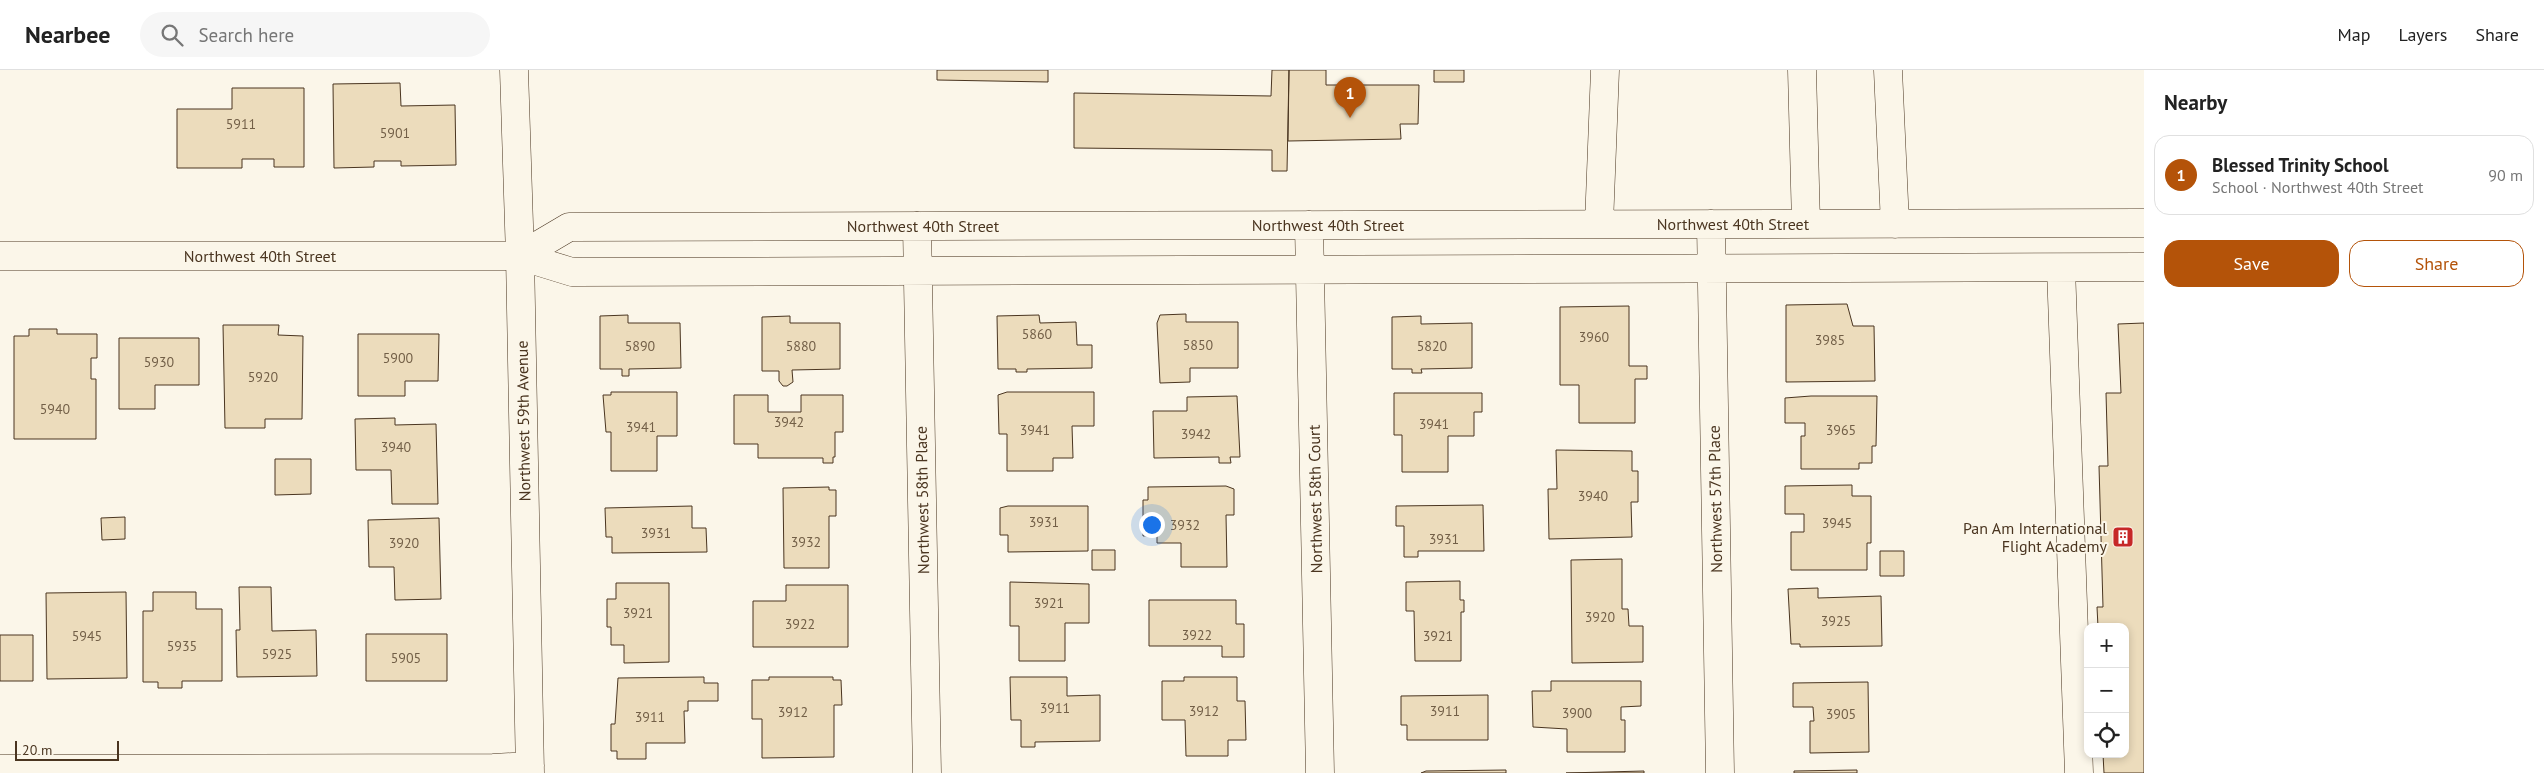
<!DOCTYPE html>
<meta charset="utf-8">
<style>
:root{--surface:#fff;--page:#f6f6f6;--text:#222;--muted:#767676;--line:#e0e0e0;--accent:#b45309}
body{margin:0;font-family:"PT Sans",sans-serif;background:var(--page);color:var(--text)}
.controls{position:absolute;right:15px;bottom:15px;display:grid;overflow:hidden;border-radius:10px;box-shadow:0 2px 8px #0003}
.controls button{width:45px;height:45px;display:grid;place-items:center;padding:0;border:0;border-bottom:1px solid var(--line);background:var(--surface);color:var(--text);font:25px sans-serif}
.scale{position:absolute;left:15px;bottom:12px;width:104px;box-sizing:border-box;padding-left:5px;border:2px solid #4a3520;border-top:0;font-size:14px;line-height:18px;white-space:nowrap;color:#4a3520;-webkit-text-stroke:4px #fbf6e9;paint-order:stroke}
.you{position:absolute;left:1151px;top:454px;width:18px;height:18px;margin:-12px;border:4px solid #fff;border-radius:50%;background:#1a73e8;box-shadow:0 0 0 8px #1a73e833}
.badge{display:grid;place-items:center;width:32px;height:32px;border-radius:50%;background:var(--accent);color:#fff;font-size:16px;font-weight:700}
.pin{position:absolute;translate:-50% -41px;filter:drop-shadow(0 1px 2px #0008)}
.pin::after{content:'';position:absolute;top:26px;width:18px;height:15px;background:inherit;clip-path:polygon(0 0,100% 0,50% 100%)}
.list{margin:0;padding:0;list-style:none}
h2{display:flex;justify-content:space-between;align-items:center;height:65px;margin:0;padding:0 20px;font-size:21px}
h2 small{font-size:16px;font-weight:400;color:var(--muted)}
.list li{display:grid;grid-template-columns:32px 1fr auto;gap:15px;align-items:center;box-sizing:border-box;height:80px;margin:0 10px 10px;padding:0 10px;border:1px solid var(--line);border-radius:15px}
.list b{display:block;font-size:19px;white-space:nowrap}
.list p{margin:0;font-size:16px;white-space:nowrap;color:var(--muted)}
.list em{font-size:16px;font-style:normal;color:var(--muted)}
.actions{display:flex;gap:10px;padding:15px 20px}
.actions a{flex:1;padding:11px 0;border:1px solid var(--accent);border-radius:15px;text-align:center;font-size:18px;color:var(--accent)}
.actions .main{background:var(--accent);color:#fff}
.icon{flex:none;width:28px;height:28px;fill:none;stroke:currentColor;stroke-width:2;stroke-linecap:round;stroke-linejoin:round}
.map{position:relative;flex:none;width:2144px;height:703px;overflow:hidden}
header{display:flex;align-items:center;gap:30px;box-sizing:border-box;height:70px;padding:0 25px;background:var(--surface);border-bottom:1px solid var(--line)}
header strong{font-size:24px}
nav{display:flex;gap:28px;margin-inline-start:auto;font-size:18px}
.search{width:350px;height:45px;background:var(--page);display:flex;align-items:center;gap:12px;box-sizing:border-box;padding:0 18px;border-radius:28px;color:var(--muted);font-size:19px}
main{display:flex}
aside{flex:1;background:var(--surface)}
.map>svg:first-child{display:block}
.building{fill:#ecdcbc;stroke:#4a3520}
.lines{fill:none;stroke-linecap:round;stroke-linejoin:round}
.minor-casing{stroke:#4a3520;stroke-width:29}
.minor{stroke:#fbf6e9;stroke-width:28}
.labels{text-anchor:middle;stroke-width:4;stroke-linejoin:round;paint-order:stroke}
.number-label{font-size:14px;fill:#725f47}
.street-label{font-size:16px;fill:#4a3520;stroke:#fbf6e9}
.poi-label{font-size:16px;fill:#4a3520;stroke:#fbf6e9;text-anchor:end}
</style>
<header>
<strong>Nearbee</strong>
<div class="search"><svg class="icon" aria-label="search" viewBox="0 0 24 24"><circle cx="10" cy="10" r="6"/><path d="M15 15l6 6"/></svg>Search here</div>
<nav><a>Map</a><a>Layers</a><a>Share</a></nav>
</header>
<main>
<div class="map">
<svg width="2144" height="703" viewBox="0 0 2144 703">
<rect width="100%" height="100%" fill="#fbf6e9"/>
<path class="building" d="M937 0H1048V12L937 10Z
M1272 0H1289L1287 101H1272V80L1074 78V23L1271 26Z
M1289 0H1326V15H1419L1418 54H1400L1401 69 1288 71Z
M1434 0H1464V12H1434Z
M400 13 401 36 455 35 456 95 401 96V91H374V97L334 98 333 14Z
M232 18H304V97H274V89H242V98H177V39H232Z
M1847 234 1853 256H1874L1875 311 1786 312V235Z
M1629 236V296H1647V309H1635V353H1579V315H1560V237Z
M1186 244V252H1238V298H1190V312L1160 313 1157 253 1160 245Z
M628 245V253H680L681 298 629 299V306H622V299H600V246Z
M1039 245 1040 253 1076 252 1077 275H1092V298L1027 299V302H1016V299H998L997 246Z
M790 246V253H840V299L792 300 793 312 787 316H783L779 311V301H762V247Z
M1421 246V254L1472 253V298L1421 299 1422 303H1412V299H1392V247Z
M2144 253V703H2104L2103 684H2125V557H2098L2097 537H2103L2099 396H2108L2106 323H2121L2118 254Z
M223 255H279L278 265 303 266 302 349H265V358H225Z
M29 259H57V264H97V288H91V309H96V369H14V266H29Z
M358 264H439L438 311H405V326H358Z
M119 268H199V315H155V339H119Z
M611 322H677V366H657V401H611V362H606L603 325H611Z
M1007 322H1094V356H1072L1073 388H1053V401H1007V364H999L998 325Z
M1394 323H1482V342H1474V366H1448V402H1402V365H1394Z
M734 325H768V342H801V325H843V362H835V387H833V393H823V388H758V374H734Z
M1237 326 1240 387H1230L1231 393H1219V387L1154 388 1153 341H1187V327Z
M1811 326H1877L1876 376H1872V393H1859V399H1801V366H1805V353H1785V328Z
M395 348V355L436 354 438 434H392L391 400H356L355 349Z
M1556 380 1632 381V401H1638V432H1631L1632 467 1549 469 1548 419H1557Z
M275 389H311V424L275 425Z
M1852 415V426H1871V473H1867V500H1791V462H1804V444H1785V416Z
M1226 416 1234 419V445H1226L1227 497H1181V473H1157V465L1143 466V430H1148V417Z
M829 417V420H836V446H829V498H784L783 418Z
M1483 435 1484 481H1418V487H1404V456H1396V436Z
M692 436V458H706L707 482 612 483V467H606L605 438Z
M1008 436H1088V481L1008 482V465H1000V438Z
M125 447V469L102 470 101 448Z
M439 448 441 529 395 530 394 497H369L368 450Z
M1092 480H1115V500H1092Z
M1880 481H1904V506H1880Z
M1622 489V539H1628L1629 556H1643V592L1572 593 1571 490Z
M1460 511V530H1464V542H1461V591H1415L1414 541H1406V512Z
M1010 512 1089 514V553H1065V591H1019V556H1010Z
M616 513H669V592L624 593V575H611V557H607V529H616Z
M786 515H848V577H753V531H786Z
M239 517H271L272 561 316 560 317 606 237 607 236 560H240Z
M1818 518V528L1881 526 1882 576 1800 577V574H1791L1788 519Z
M126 522 127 608 47 609 46 523Z
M153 522H196V539H222V611H182V618H158V612H143V541H153Z
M1149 530H1236V554H1244V587H1222V576H1149Z
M366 564H447V611H366Z
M0 565H33V611H0Z
M704 607V613H718V631H688V641H684L685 673H646V689H617V681H611V654H615L618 608Z
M769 607H833V610H841L842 635H834V687L762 688V649H752V610H769Z
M1010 607H1067V626L1100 625V671L1035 672V677H1021V650H1011Z
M1184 607H1237V631H1245L1246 670H1228V686H1186L1185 650H1162V611H1184Z
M1551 611H1641V636L1621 637V650H1625V682H1567V659L1533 657 1532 621H1551Z
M1868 612 1869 682 1810 683V651H1814L1813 637H1793V613Z
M1488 625V670H1407V655H1401V626Z
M1506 700V703H1421L1426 701Z
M1857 700V703H1794V701Z
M1644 701V703H1566Z"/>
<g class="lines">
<g class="minor-casing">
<path id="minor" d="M514 0 520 186 530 703
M1802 0 1806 154
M1888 0 1895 154
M1599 154 1605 0
M1711 154 1720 703
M1309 155 1320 703
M917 156 927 703
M0 186H520L572 202 2144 197
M520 186 569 157 2144 153
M2061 198 2079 703
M0 699 493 698 530 696"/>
</g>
<use href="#minor" class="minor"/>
</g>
<defs>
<g id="building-square" transform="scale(1.125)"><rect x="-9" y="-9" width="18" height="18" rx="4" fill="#c62828" stroke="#fbf6e9"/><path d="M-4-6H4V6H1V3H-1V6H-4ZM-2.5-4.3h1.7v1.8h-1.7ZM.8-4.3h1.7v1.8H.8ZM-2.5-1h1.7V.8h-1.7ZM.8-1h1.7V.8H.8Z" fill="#fff"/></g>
</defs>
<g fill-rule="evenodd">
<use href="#building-square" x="2123" y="467"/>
</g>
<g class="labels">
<g class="number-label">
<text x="241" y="59">5911</text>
<text x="395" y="68">5901</text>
<text x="1037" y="269">5860</text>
<text x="1594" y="272">3960</text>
<text x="1830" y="275">3985</text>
<text x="1198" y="280">5850</text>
<text x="640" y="281">5890</text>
<text x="801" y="281">5880</text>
<text x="1432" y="281">5820</text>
<text x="398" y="293">5900</text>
<text x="159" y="297">5930</text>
<text x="263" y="312">5920</text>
<text x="55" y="344">5940</text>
<text x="789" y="357">3942</text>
<text x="1434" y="359">3941</text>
<text x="641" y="362">3941</text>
<text x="1035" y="365">3941</text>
<text x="1841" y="365">3965</text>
<text x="1196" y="369">3942</text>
<text x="396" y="382">3940</text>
<text x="1593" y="431">3940</text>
<text x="1044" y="457">3931</text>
<text x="1837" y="458">3945</text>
<text x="1185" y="460">3932</text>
<text x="656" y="468">3931</text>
<text x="1444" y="474">3931</text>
<text x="806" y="477">3932</text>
<text x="404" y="478">3920</text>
<text x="1049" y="538">3921</text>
<text x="638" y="548">3921</text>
<text x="1600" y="552">3920</text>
<text x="1836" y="556">3925</text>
<text x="800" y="559">3922</text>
<text x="1197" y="570">3922</text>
<text x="87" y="571">5945</text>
<text x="1438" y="571">3921</text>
<text x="182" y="581">5935</text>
<text x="277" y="589">5925</text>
<text x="406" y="593">5905</text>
<text x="1055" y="643">3911</text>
<text x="1204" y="646">3912</text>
<text x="1445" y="646">3911</text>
<text x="793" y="647">3912</text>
<text x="1577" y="648">3900</text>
<text x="1841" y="649">3905</text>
<text x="650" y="652">3911</text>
</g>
<g class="street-label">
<text x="1733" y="160">Northwest 40th Street</text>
<text x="1328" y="161">Northwest 40th Street</text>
<text x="923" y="162">Northwest 40th Street</text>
<text x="260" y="192">Northwest 40th Street</text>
<text transform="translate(523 351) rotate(-91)" y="6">Northwest 59th Avenue</text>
<text transform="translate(1315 429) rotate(-91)" y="6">Northwest 58th Court</text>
<text transform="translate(1715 429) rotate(-91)" y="6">Northwest 57th Place</text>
<text transform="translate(922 430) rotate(-91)" y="6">Northwest 58th Place</text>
</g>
<g class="poi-label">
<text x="2107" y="464">Pan Am International<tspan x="2107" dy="18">Flight Academy</tspan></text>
</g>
</g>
</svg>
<div class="controls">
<button>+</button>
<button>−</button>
<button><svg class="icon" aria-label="locate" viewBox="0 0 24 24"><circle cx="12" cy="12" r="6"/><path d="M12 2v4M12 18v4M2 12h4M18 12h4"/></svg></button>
</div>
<div class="scale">20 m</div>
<div class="you"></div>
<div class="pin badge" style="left:1350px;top:48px">1</div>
</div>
<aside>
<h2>Nearby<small></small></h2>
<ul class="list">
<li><span class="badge">1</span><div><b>Blessed Trinity School</b><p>School · Northwest 40th Street</p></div><em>90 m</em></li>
</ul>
<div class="actions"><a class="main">Save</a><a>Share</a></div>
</aside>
</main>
